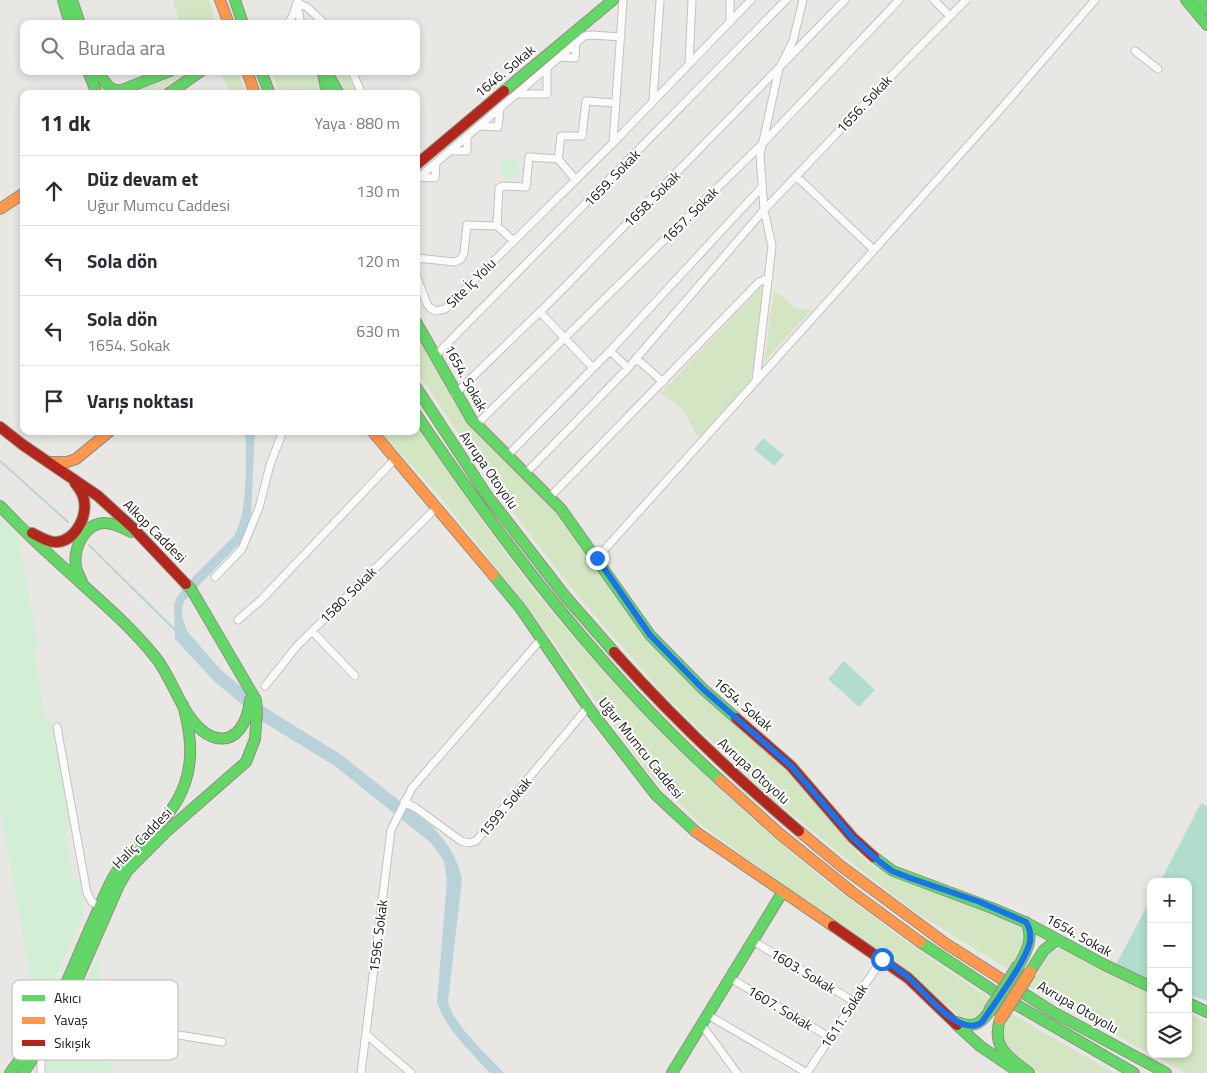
<!DOCTYPE html>
<html lang="tr">
<meta charset="utf-8">
<style>
:root{--surface:#fff;--page:#f7f7f7;--text:#2b2b33;--muted:#7c7c81;--line:#e1e1e2}
body{margin:0;font-family:"Titillium Web",sans-serif;background:var(--page);color:var(--text)}
.controls{position:absolute;right:15px;bottom:15px;display:grid;overflow:hidden;border-radius:10px;box-shadow:0 2px 8px #0003}
.controls button{width:45px;height:45px;display:grid;place-items:center;padding:0;border:0;border-bottom:1px solid var(--line);background:var(--surface);color:var(--text);font:25px sans-serif}
.stop{position:absolute;width:15px;height:15px;margin:-11px;border:4px solid #1a73e8;border-radius:50%;background:#fff}
.stop.end{background:#1a73e8;border-color:#fff;box-shadow:0 1px 5px #0008}
.list{margin:0;padding:0;list-style:none}
h2{display:flex;justify-content:space-between;align-items:center;height:65px;margin:0;padding:0 20px;font-size:21px}
h2 small{font-size:16px;font-weight:400;color:var(--muted)}
.list li{display:grid;grid-template-columns:32px 1fr auto;gap:15px;align-items:center;box-sizing:border-box;height:70px;padding:0 20px;border-top:1px solid var(--line)}
.list b{display:block;font-size:19px;white-space:nowrap}
.list p{margin:0;font-size:16px;white-space:nowrap;color:var(--muted)}
.list em{font-size:16px;font-style:normal;color:var(--muted)}
.icon{flex:none;width:28px;height:28px;fill:none;stroke:currentColor;stroke-width:2;stroke-linecap:round;stroke-linejoin:round}
.map{position:relative;flex:none;width:1207px;height:1073px;overflow:hidden}
.search{position:absolute;background:var(--surface);box-shadow:0 2px 8px #0003;left:20px;top:20px;width:400px;height:55px;display:flex;align-items:center;gap:12px;box-sizing:border-box;padding:0 18px;border-radius:10px;color:var(--muted);font-size:19px}
.panel{position:absolute;background:var(--surface);box-shadow:0 2px 8px #0003;left:20px;top:90px;width:400px;height:345px;border-radius:10px}
.map>svg:first-child{display:block}
.grass{fill:#d4e5c4}
.park{fill:#d2eed4}
.pitch{fill:#b1decc}
.water{fill:#b9d2da}
.lines{fill:none;stroke-linecap:round;stroke-linejoin:round}
.stream{stroke:#b9d2da;stroke-width:2}
.street-casing{stroke:#c2c1c0;stroke-width:9}
.fast-casing{stroke:#8f917e;stroke-width:12}
.slow-casing{stroke:#8f917e;stroke-width:12}
.jam-casing{stroke:#8f917e;stroke-width:12}
.street{stroke:#fcfbfb;stroke-width:7}
.fast{stroke:#63d668;stroke-width:10}
.slow{stroke:#ff974d;stroke-width:10}
.jam{stroke:#b3261e;stroke-width:10}
.fast-bridge-casing{stroke:#9d9583;stroke-width:14;stroke-linecap:butt}
.slow-bridge-casing{stroke:#9d9583;stroke-width:14;stroke-linecap:butt}
.fast-bridge{stroke:#63d668;stroke-width:11}
.slow-bridge{stroke:#ff974d;stroke-width:11}
.route{stroke:#1a73e8;stroke-width:6}
.labels{text-anchor:middle;stroke-width:4;stroke-linejoin:round;paint-order:stroke}
.street-label{font-size:14px;fill:#1b1b1b;stroke:#fff}
.key{fill:#fff;stroke:#bbb;stroke-width:1}
.key-label{font-size:14px;fill:#1b1b1b}
</style>
<div class="map">
<svg width="1207" height="1073" viewBox="0 0 1207 1073">
<rect width="100%" height="100%" fill="#e9e7e4"/>
<path class="grass" d="M173 0H209L217 24H180Z
M179 71H195L162 94H127Z
M220 71H237L246 94H230Z
M271 71H320L325 94H280Z
M326 71H352L362 94H339Z
M760 288 764 289 765 290 751 381 699 438 682 409 661 393Z
M774 290 796 308 811 310 764 362Z
M416 331 468 419 556 512 646 638 782 765 828 816 851 846 869 864 896 879 990 912 1017 924 1024 932 1023 945 1009 970 912 910 832 847 761 789 665 696 576 594 495 489 416 370Z
M416 424C454 480 491 536 533 589 619 695 718 793 824 879 877 922 934 961 991 999L983 1016 974 1023 961 1018 907 970 856 933 789 889 703 826 649 774 533 614 437 493 380 431H416Z
M1062 948 1151 994V1054H1188V1013L1207 1022V1073H1185L1029 987 1051 952Z
M1010 1013 1114 1073H1039L1018 1058 1001 1041 1002 1025Z"/>
<path class="park" d="M500 169a10 10 0 1 1 20 0a10 10 0 1 1-20 0Z
M0 512 17 529 38 646 34 651 44 715 51 721 70 828 66 834 73 879 80 882 85 912 37 1017 0 806Z
M98 958 106 1020 104 1029 51 1046 48 1043Z
M107 1039 112 1043 114 1053 110 1059 112 1073H46V1065L52 1057Z"/>
<path class="pitch" d="M763 438 784 455 774 466 754 449Z
M844 661 875 690 859 707 828 679Z
M1201 803 1207 806V1001L1188 994V882H1160Z
M1151 899V982L1115 966Z"/>
<path class="water" d="M246 431H255L251 515 248 530 242 541 184 601 182 608V616L187 631 220 669 266 708 340 754 433 827C448 844 457 857 462 879L448 1001C451 1022 488 1056 504 1073H490C470 1051 446 1030 437 1002L447 880 444 861 431 843 335 766 263 722 215 682 175 639 174 604 177 597 193 577 234 536C249 510 245 461 246 431Z"/>
<g class="lines">
<path class="stream" d="M0 461 68 522
M89 545 176 631"/>
<g class="street-casing">
<path id="street" d="M934 0 950 16
M297 3 307 7 325 24
M297 5 301 24
M730 22V0
M288 24 293 15 298 0
M1135 51 1158 69
M560 57 575 58 576 43
M689 64 692 0
M352 71 362 94
M517 94H547V68
M653 100 660 1
M479 126 498 127 500 109
M613 143 623 0
M450 151H467V136
M558 159 576 180
M796 176 874 250
M420 177 435 178 436 163
M416 180 584 36 592 35 621 37
M497 226 514 241
M416 258 455 262 461 259 464 253 467 225 497 226 499 188 503 186 526 187 529 157 558 159 561 136H582L586 101 616 103
M416 275 427 304 430 308 436 311 445 309 613 143 751 0
M540 312 593 368 610 351 628 368 764 210 894 73 966 0
M610 351 762 187
M436 355 786 0
M636 358 663 382
M756 381 772 246 764 210 760 155 779 69 793 41 803 0
M455 394 554 298 845 0
M476 425 762 144 899 0
M507 456 593 368
M525 474 628 368
M550 497 759 282 769 278
M597 558 999 111 1095 0
M215 577 242 549 259 508 270 465 283 431
M238 620 261 600 395 459
M312 631 355 676
M265 686 297 646 436 508
M57 727 87 893 92 902 99 906
M404 802 416 808 461 841 469 843 476 841 588 707
M753 941 853 1001
M730 978 829 1037
M708 1015 807 1073
M702 1025 737 1073
M367 1035 411 1073
M41 1073V1060L51 1052 121 1030 160 1032 222 1042
M361 1073 391 830 412 788 542 638
M807 1073 882 959"/>
</g>
<g class="fast-casing">
<path id="fast" d="M63 0 70 24
M72 0 80 24
M235 0 243 24
M1186 0 1207 25
M1199 0 1207 9
M88 71 97 94
M261 71 270 94
M326 71 339 94
M97 72 110 88 119 91 170 71
M323 73 327 94
M504 91 613 0
M168 94 201 71
M416 322 472 420 561 509 650 635 703 689 736 718
M416 387 486 494 565 596 614 652
M416 414C505 546 602 673 720 780
M0 506C16 522 32 539 49 554 85 588 125 619 156 658 174 680 185 727 213 737 238 745 248 719 250 700
M493 575 521 609 588 707 656 795 696 832
M82 582C80 577 77 572 76 567 73 549 84 523 105 523 115 523 123 528 131 532
M874 857 893 871 992 908 1025 922 1103 964 1151 987
M920 942 1003 997 1134 1073
M1019 965C1027 951 1034 938 1026 922
M1030 972 1044 950 1057 940
M1017 989 1053 1012 1166 1073
M1188 1003 1207 1012
M1000 1019C991 1048 1009 1057 1029 1073
M957 1022C972 1028 980 1025 989 1012
M957 1025 980 1046 1020 1073
M10 1073C28 1049 46 1024 60 997 73 968 85 939 98 910 103 899 108 886 114 876 134 842 172 823 185 783 194 757 190 731 183 705
M23 1073 43 1044 79 976 119 885 128 870 166 832 246 762 255 739 257 713 256 700 191 589 186 584
M672 1073 782 893"/>
</g>
<g class="slow-casing">
<path id="slow" d="M220 0 229 24
M247 71 255 94
M0 209 24 193
M372 431 493 575
M48 462H67L76 459 110 431
M720 780 780 834 852 892 920 942
M799 831 841 866 945 943 1017 989
M696 832 833 926"/>
</g>
<g class="jam-casing">
<path id="jam" d="M416 165 504 91
M0 427 23 445 98 496 133 528 186 584
M32 533C40 537 49 543 57 542 76 540 87 517 84 500 83 494 79 488 75 483
M614 652C671 716 733 775 799 831
M736 718 791 766 853 838 874 857
M833 926 908 978 957 1025"/>
</g>
<use href="#street" class="street"/>
<use href="#fast" class="fast"/>
<use href="#slow" class="slow"/>
<use href="#jam" class="jam"/>
<g class="fast-bridge-casing">
<path id="fast-bridge" d="M989 1012 1019 965"/>
</g>
<g class="slow-bridge-casing">
<path id="slow-bridge" d="M1000 1019 1030 972"/>
</g>
<use href="#fast-bridge" class="fast-bridge"/>
<use href="#slow-bridge" class="slow-bridge"/>
</g>
<g class="lines">
<path class="route" d="M597 558 650 635 703 689 791 766 853 838 880 862 892 871 910 878 980 902 1026 922C1030 928 1031 934 1030 941 1027 960 994 1004 982 1022 961 1039 925 993 910 979 902 972 891 965 882 959"/>
</g>
<g class="labels">
<g class="street-label">
<text transform="translate(505 71) rotate(-40)" y="5">1646. Sokak</text>
<text transform="translate(864 104) rotate(-47)" y="5">1656. Sokak</text>
<text transform="translate(612 178) rotate(-46)" y="5">1659. Sokak</text>
<text transform="translate(652 199) rotate(-45)" y="5">1658. Sokak</text>
<text transform="translate(690 215) rotate(-45)" y="5">1657. Sokak</text>
<text transform="translate(471 283) rotate(-45)" y="5">Site İç Yolu</text>
<text transform="translate(466 378) rotate(61)" y="5">1654. Sokak</text>
<text transform="translate(489 470) rotate(55)" y="5">Avrupa Otoyolu</text>
<text transform="translate(155 531) rotate(45)" y="5">Alkop Caddesi</text>
<text transform="translate(348 595) rotate(-45)" y="5">1580. Sokak</text>
<text transform="translate(743 704) rotate(41)" y="5">1654. Sokak</text>
<text transform="translate(641 748) rotate(51)" y="5">Uğur Mumcu Caddesi</text>
<text transform="translate(754 771) rotate(42)" y="5">Avrupa Otoyolu</text>
<text transform="translate(505 807) rotate(-50)" y="5">1599. Sokak</text>
<text transform="translate(142 838) rotate(-46)" y="5">Haliç Caddesi</text>
<text transform="translate(1079 935) rotate(29)" y="5">1654. Sokak</text>
<text transform="translate(378 936) rotate(-83)" y="5">1596. Sokak</text>
<text transform="translate(803 971) rotate(31)" y="5">1603. Sokak</text>
<text transform="translate(1078 1007) rotate(30)" y="5">Avrupa Otoyolu</text>
<text transform="translate(780 1008) rotate(31)" y="5">1607. Sokak</text>
<text transform="translate(844 1016) rotate(-57)" y="5">1611. Sokak</text>
</g>
</g>
<rect x="12" y="980" width="166" height="80" rx="8" class="key"/>
<rect x="22" y="995" width="23" height="6" fill="#63d668"/>
<rect x="22" y="1017" width="23" height="7" fill="#ff974d"/>
<rect x="22" y="1040" width="23" height="6" fill="#b3261e"/>
<g class="key-label">
<text x="54" y="1003">Akıcı</text>
<text x="54" y="1025">Yavaş</text>
<text x="54" y="1048">Sıkışık</text>
</g>
</svg>
<div class="controls">
<button>+</button>
<button>−</button>
<button><svg class="icon" aria-label="locate" viewBox="0 0 24 24"><circle cx="12" cy="12" r="6"/><path d="M12 2v4M12 18v4M2 12h4M18 12h4"/></svg></button>
<button><svg class="icon" aria-label="layers" viewBox="0 0 24 24"><path d="M12 4l9 5-9 5-9-5zM3 14l9 5 9-5"/></svg></button>
</div>
<div class="stop" style="left:882px;top:959px"></div>
<div class="stop end" style="left:597px;top:558px"></div>
<div class="search"><svg class="icon" aria-label="search" viewBox="0 0 24 24"><circle cx="10" cy="10" r="6"/><path d="M15 15l6 6"/></svg>Burada ara</div>
<section class="panel">
<h2>11 dk<small>Yaya · 880 m</small></h2>
<ul class="list">
<li><svg class="icon" aria-label="ahead" viewBox="0 0 24 24"><path d="M12 20V5M6 11l6-6 6 6"/></svg><div><b>Düz devam et</b><p>Uğur Mumcu Caddesi</p></div><em>130 m</em></li>
<li><svg class="icon" aria-label="left" viewBox="0 0 24 24"><path d="M17 20v-9H6M10 6l-5 5 5 5"/></svg><div><b>Sola dön</b></div><em>120 m</em></li>
<li><svg class="icon" aria-label="left" viewBox="0 0 24 24"><path d="M17 20v-9H6M10 6l-5 5 5 5"/></svg><div><b>Sola dön</b><p>1654. Sokak</p></div><em>630 m</em></li>
<li><svg class="icon" aria-label="arrive" viewBox="0 0 24 24"><path d="M6 21V4h12l-3 4 3 4H6"/></svg><div><b>Varış noktası</b></div></li>
</ul>
</section>
</div>
